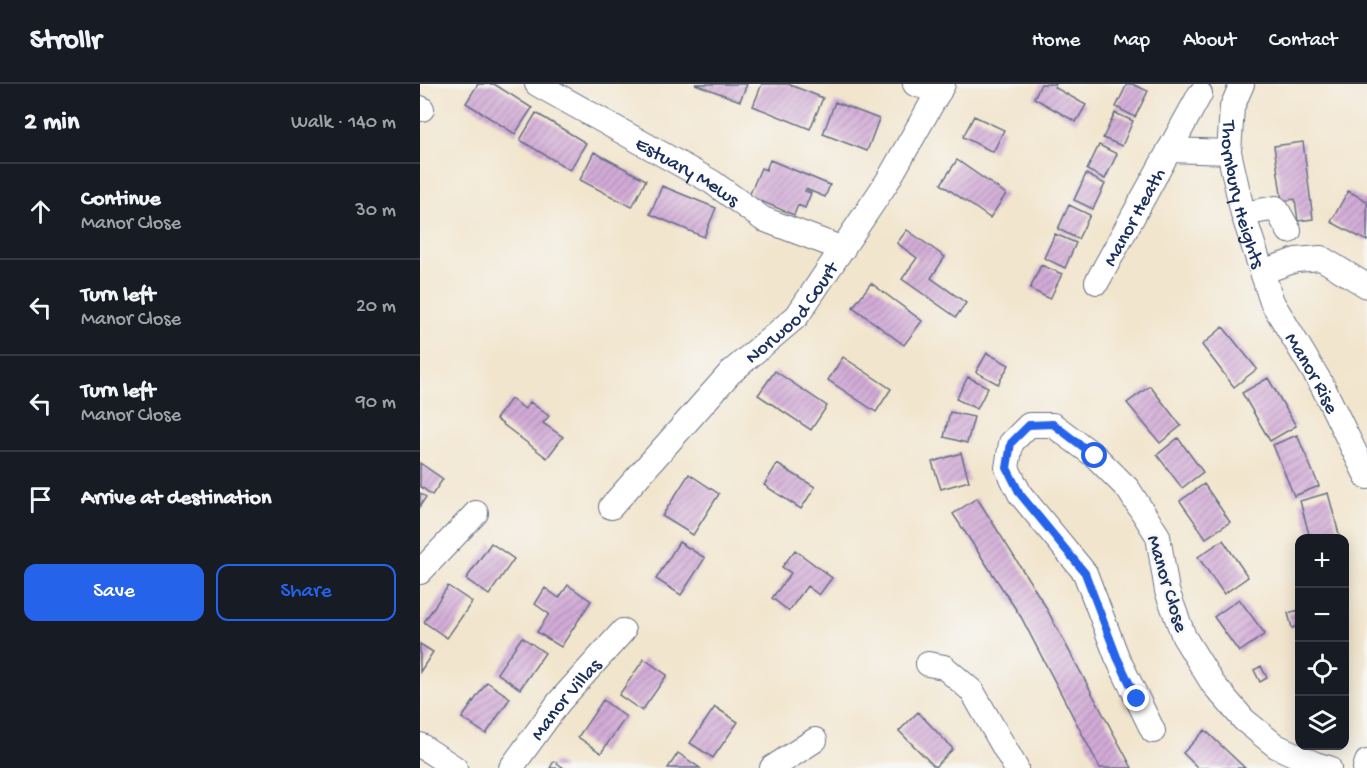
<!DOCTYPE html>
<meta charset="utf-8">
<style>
:root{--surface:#171b24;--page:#20242c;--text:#f1f3f6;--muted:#9ea1a6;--line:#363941;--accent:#2563eb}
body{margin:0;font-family:"Gochi Hand",sans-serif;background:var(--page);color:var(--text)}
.controls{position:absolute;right:18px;bottom:18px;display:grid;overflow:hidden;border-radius:12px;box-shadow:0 3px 15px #0003}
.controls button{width:54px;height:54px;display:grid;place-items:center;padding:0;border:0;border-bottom:2px solid var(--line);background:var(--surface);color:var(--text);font:30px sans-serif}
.stop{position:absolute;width:18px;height:18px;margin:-14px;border:4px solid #2563eb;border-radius:50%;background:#fff}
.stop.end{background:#2563eb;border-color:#fff;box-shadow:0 2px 6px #0008}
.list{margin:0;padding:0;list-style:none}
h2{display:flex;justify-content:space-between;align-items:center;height:78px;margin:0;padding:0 24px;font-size:26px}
h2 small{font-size:20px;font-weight:400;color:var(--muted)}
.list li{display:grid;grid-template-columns:39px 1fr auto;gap:18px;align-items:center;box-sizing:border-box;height:96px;padding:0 24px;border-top:2px solid var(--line)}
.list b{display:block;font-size:22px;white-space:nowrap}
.list p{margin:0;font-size:20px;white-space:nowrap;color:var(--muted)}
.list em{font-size:20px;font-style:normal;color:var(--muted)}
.actions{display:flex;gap:12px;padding:18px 24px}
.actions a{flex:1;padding:14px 0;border:2px solid var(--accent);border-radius:12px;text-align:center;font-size:21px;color:var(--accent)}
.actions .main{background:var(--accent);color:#fff}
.icon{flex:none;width:33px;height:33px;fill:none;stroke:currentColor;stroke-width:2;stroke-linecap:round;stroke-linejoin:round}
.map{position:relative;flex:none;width:947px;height:684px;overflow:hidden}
header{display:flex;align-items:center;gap:36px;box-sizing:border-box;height:84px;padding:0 30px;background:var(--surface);border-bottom:2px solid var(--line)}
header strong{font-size:28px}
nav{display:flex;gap:33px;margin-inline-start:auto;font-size:21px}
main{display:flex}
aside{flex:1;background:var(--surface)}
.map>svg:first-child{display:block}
.building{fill:url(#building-hatch)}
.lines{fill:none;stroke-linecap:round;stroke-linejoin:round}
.minor-casing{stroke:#666f85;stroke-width:26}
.minor{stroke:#fff;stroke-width:24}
.route{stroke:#2563eb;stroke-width:8}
.labels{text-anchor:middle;stroke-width:4.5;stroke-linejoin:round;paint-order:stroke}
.street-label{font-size:20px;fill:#1b2f5e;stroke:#f6f6f2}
</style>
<header>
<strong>Strollr</strong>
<nav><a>Home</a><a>Map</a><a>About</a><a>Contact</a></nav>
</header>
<main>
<aside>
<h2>2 min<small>Walk · 140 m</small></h2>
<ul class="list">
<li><svg class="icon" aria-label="ahead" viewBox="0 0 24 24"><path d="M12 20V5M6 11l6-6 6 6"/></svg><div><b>Continue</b><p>Manor Close</p></div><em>30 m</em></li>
<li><svg class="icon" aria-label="left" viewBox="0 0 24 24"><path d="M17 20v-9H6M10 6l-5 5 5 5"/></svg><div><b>Turn left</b><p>Manor Close</p></div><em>20 m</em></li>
<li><svg class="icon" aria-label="left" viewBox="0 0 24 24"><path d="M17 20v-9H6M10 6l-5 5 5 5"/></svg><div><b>Turn left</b><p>Manor Close</p></div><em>90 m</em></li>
<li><svg class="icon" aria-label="arrive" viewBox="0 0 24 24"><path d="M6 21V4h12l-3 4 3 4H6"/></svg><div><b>Arrive at destination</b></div></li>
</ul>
<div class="actions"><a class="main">Save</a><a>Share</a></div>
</aside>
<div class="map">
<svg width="947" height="684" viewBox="0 0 947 684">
<defs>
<pattern id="building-hatch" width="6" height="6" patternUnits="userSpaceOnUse" patternTransform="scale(1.5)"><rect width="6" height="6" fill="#d3acd7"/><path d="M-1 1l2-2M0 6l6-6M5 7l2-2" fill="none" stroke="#aa8cb2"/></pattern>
</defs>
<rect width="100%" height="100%" fill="#f6f6f2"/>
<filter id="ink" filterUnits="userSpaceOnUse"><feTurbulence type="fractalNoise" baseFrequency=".0167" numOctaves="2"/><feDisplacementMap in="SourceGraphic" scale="12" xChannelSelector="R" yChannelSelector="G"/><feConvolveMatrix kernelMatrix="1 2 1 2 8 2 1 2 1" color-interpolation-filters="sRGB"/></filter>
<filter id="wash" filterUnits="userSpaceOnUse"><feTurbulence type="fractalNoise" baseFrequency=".008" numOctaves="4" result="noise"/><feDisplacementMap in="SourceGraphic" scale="24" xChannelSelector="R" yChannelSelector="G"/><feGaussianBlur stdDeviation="1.35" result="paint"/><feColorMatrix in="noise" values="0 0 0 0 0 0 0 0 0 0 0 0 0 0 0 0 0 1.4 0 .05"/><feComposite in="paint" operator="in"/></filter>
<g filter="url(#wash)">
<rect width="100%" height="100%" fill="#f2e5cd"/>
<g id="blocks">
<path class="building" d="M58 0H74L112 24 95 50 46 19Z
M275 0H327L320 17Z
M342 0H368L403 14 390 45 333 22Z
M621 0H636L634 3 666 21 656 38 614 14Z
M707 0H712L728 7 715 33 696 23Z
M415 18 459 35 447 67 403 50Z
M116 29 166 59 150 86 100 56Z
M695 29 713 37 702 62 683 54Z
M554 32 584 46 573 68 543 53Z
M883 58 893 135 878 137 875 115 862 117 854 62Z
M679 61 697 70 685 95 667 86Z
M174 68 226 96 212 123 160 96Z
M350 76 410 101 405 113 386 105 385 107 391 109 385 124 378 121 374 131 329 112 341 84 346 86Z
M537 76 586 110 570 134 521 100Z
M666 90 685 100 673 125 654 116Z
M242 102 296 124 284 153 230 130Z
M928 107 947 117V157L911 138Z
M649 121 670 131 658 155 638 145Z
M487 146 525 173 511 194 546 219 536 233 482 195 497 174 477 159Z
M635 150 656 159 645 184 624 174Z
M621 181 642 190 630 215 610 205Z
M451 199 502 237 484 261 433 223Z
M803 243 837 285 814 303 782 261Z
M567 269 589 281 578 300 556 288Z
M423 273 471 305 456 328 408 296Z
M355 287 407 322 391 346 338 311Z
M548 293 568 303 557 325 536 315Z
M848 294 876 342 850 357 822 309Z
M730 302 761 342 740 359 707 319Z
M91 315 105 325 110 318 129 332 123 339 143 353 127 374 76 335Z
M530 328 554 333 547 359 524 353Z
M877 351 899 402 874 412 853 361Z
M758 354 783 388 762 404 737 371Z
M541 369 549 397 521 405 512 378Z
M0 379 23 395 12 411 0 402Z
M357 380 395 403 381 425 344 401Z
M269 390 299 410 273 451 242 432Z
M784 400 810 438 786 454 760 417Z
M0 409 6 413 0 422Z
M908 409 920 454H890L880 417Z
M557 414 624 520 712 684H680L601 533 533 430Z
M803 456 828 493 804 510 778 473Z
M259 458 285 474 261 511 236 495Z
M71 459 94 475 69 511 46 495Z
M375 466 412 494 399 511 387 502 369 527 352 514 371 489 362 483Z
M148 501 171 517 141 563 117 548 129 530 115 520 125 504 139 514Z
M28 502 52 518 27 554 4 538Z
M819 515 845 550 819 568 794 533Z
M879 526V542L872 544 868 529Z
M102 553 125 569 100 605 77 589Z
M0 560 13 568 0 588Z
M224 575 247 591 222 627 199 611Z
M841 582 847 594 840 598 834 586Z
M67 598 90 614 66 650 42 634Z
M183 616 206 633 181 669 158 653Z
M295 623 318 638 293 674 270 659Z
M498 628 533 665 515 683 479 647Z
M785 646 807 667 825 684H778L763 669Z
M258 669 280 684H248Z
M134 677 144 684H130Z"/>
</g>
</g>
<g filter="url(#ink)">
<use href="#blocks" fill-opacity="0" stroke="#666f85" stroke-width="1.5"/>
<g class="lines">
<g class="minor-casing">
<g id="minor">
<path id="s1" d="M117 0 292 98 343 135 423 165"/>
<path d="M495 0 519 8"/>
<path id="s2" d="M822 0 812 23 809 68 823 130 852 218 902 301 947 393"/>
<path d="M0 24 2 25"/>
<path d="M749 66 809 68"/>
<path d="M823 130 856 124 869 147"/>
<path d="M842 188 876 176 901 174 947 202"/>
<path id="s3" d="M677 198 780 10"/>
<path id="s4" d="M191 423 310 289 377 232 467 98 523 0"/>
<path d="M0 488 56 429"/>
<path d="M508 580 524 583 552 607 596 684"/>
<path d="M733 647 697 573 665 489 600 410 587 384 591 359 609 341H633L675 372 708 405 738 452 747 507 764 553 793 600 824 636 856 662 895 680 909 684"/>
<path d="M0 661 35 684"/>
<path id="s5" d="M91 684 139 618 203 547"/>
<path d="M352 684 395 656"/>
<path d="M945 684 947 678"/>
</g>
</g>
<use href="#minor" class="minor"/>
</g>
</g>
<g class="lines" filter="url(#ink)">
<path class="route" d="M675 372 633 340 609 341 591 359 587 384 600 410 665 489 697 573 717 615"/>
</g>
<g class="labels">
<g class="street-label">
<text dy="7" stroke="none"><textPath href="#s1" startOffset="174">Estuary Mews</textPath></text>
<text dy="7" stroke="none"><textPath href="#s2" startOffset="114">Thornbury Heights</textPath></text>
<text dy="7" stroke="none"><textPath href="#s3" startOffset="75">Manor Heath</textPath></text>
<text dy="7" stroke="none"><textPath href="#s4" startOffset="266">Norwood Court</textPath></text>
<text dy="7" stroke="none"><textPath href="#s2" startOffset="308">Manor Rise</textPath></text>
<text transform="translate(749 499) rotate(73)" y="7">Manor Close</text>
<text dy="7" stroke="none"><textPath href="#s5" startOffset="88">Manor Villas</textPath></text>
</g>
</g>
</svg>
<div class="controls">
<button>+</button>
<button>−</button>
<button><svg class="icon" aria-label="locate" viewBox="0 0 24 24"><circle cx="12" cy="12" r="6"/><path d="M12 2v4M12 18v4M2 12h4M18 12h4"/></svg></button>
<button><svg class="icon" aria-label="layers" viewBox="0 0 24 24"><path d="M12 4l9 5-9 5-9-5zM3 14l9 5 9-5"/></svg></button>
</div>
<div class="stop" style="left:675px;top:372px"></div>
<div class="stop end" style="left:717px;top:615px"></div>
</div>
</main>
